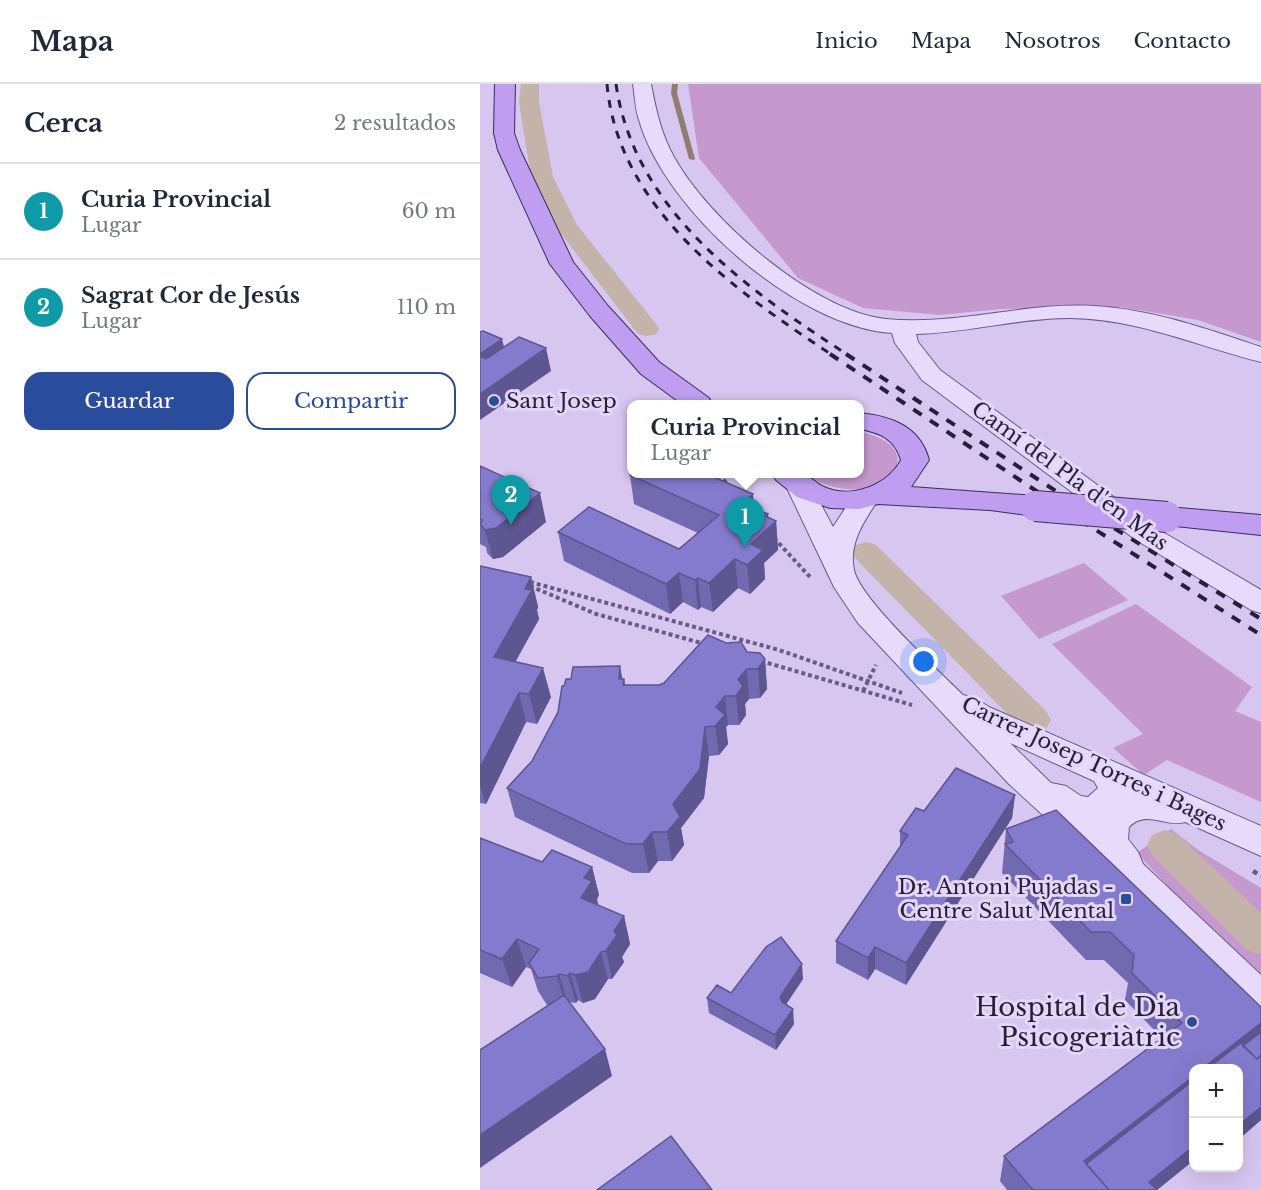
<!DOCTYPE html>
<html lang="es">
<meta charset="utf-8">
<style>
:root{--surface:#fff;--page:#f2f2f3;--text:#1f2937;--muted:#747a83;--line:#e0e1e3;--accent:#2a4c9c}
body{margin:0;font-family:"Libre Baskerville",serif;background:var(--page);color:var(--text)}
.controls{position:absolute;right:18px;bottom:18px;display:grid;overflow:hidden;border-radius:12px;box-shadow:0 6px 24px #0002}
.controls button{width:54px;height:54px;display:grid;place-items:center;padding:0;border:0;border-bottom:2px solid var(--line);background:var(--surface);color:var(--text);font:30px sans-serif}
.you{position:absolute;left:444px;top:578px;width:21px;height:21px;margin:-15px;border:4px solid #fff;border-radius:50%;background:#1a73e8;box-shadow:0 0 0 9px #1a73e833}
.badge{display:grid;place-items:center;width:39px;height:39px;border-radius:50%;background:var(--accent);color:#fff;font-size:20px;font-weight:700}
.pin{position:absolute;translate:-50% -50px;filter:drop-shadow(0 2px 3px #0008)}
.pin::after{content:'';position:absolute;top:32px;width:21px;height:18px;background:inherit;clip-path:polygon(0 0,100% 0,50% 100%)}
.popup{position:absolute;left:147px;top:316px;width:237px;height:78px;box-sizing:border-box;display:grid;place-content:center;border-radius:12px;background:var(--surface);filter:drop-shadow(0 2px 4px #0005);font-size:20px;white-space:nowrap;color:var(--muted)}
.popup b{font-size:22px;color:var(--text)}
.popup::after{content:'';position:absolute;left:50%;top:100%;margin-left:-12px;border:12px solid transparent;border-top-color:var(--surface)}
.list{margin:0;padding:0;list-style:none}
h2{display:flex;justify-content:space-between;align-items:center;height:78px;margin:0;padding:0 24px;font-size:26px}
h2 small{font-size:20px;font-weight:400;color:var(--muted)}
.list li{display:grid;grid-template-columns:39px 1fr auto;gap:18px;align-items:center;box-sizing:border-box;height:96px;padding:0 24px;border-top:2px solid var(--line)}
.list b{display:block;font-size:22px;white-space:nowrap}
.list p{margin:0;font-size:20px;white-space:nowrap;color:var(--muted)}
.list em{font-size:20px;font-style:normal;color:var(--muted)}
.actions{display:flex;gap:12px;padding:18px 24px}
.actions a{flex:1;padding:14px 0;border:2px solid var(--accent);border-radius:18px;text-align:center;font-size:21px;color:var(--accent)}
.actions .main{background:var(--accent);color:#fff}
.map{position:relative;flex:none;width:781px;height:1106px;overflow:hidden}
header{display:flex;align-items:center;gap:36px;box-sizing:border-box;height:84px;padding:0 30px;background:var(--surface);border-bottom:2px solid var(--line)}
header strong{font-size:28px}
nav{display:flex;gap:33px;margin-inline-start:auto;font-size:21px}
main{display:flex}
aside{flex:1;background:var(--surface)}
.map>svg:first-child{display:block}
.green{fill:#c599ce}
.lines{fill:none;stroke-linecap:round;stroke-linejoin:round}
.stream{fill:#927e6e;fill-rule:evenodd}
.canal{fill:#c3b3a8;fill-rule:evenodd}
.minor-casing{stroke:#665b8b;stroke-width:2}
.major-casing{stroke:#362f59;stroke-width:2}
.path-far1{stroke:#665b8b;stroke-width:4;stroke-dasharray:4 3;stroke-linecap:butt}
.path{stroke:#665b8b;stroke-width:4.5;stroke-dasharray:5 4;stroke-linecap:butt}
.minor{fill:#e7dafa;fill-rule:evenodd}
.major{fill:#bf9ef2;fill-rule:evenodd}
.rail-far1{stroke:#241f3b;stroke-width:3;stroke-dasharray:8 8;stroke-linecap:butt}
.rail{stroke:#241f3b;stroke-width:4;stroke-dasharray:10 10;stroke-linecap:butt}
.major-bridge-casing{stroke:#362f59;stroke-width:32;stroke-linecap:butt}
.major-bridge{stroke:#bf9ef2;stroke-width:30}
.wall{fill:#726ab1}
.shaded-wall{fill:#5d5690}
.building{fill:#857bce;stroke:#5d5690;stroke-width:1.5}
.poi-dot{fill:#2a4c9c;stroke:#e3d6f6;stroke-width:2}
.labels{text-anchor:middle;stroke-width:6;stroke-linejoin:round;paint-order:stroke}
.poi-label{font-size:21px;fill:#241f3b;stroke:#e3d6f6;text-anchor:start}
.street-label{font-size:21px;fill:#241f3b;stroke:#e3d6f6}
.near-poi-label{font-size:26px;fill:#241f3b;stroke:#e3d6f6;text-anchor:end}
</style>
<header>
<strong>Mapa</strong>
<nav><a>Inicio</a><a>Mapa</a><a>Nosotros</a><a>Contacto</a></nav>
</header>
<main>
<aside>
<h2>Cerca<small>2 resultados</small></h2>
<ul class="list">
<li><span class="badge" style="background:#0f9aa8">1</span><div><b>Curia Provincial</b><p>Lugar</p></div><em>60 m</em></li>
<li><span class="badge" style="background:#0f9aa8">2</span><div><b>Sagrat Cor de Jesús</b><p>Lugar</p></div><em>110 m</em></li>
</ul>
<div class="actions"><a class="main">Guardar</a><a>Compartir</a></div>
</aside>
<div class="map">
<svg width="781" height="1106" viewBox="0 0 781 1106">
<rect width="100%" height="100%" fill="#d7c6ef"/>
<path class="green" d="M208 0H781V258L718 236 641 223 521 225 460 231 383 224 318 194 219 74Z
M379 348C396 350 427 363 415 385 401 415 347 408 327 390H379Z
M604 479 648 516 559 555 521 512Z
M656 520 772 603 755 627 781 638V718L687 676 664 691 633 664 663 650 572 560Z
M691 745 718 766 781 804V890L697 812 657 769Z"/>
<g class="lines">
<path class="stream" d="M192 0H198L197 9 215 75 214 76 209 75 191 9Z"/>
<path class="canal" d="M41 0H59V18L73 93 97 141 176 240 179 245 176 250 167 252 158 250 76 143 51 93 39 18Z
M386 458 396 461 566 627 571 636 566 645 554 649 542 645 376 475 371 468 376 461Z
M685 746 698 751 781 829V871L767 866 672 771 667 761 672 751Z"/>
<g class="minor-casing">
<path id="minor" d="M153 0H171C176 26 181 50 194 73 228 135 334 228 406 235 475 242 544 218 614 222 671 225 727 245 781 263V278C716 262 660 235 590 234 538 234 487 249 436 250L438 258 460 286 676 444 781 506V529L771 526 656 456 442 296 415 259 412 249C317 243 185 127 159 36 155 25 155 12 153 0Z
M319 394 328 396 353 443 376 408 386 405 396 408 399 414C386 435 368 458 374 486 380 515 459 587 483 611L495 614 509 623 781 742V772L705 738C685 744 666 725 649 743L648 755 658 768 663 780 781 891V933L768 928 638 800 529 700 378 539 354 503 306 402 310 396ZM530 659 614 697 618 704 608 713 601 712 586 702 571 699Z"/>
</g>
<g class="major-casing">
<path id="major" d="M15 0H35L34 49 40 66 93 178 128 222 179 278 229 314 232 320H202L161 290 110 232 70 180 18 66 14 49Z
M379 329C411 332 440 342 449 376L431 403 555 412 566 415 570 422 566 429 555 432 510 426 398 420 379 425 350 424 317 413 296 396 292 390C301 390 316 387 324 390 331 393 337 400 344 403 371 415 407 402 421 376 415 355 399 348 379 345Z
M687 423 781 431V451L676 440 672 433 676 426Z"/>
</g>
<path class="path-far1" d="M239 390 248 401
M294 454 330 493
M50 498 299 566 422 609
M50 502 116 530 225 560
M281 577 432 621
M383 607 396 581"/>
<path class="path" d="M773 787 781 792"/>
<use href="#minor" class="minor"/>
<use href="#major" class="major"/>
<path class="rail-far1" d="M127 0C138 126 256 207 352 271
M136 0C154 127 268 206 368 271"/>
<path class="rail" d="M350 270 597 434 781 551
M366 270 611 430 781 535"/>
<g class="major-bridge-casing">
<path id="major-bridge" d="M555 422 687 433"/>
</g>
<use href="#major-bridge" class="major-bridge"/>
</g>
<path class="wall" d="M0 382 66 438 23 473 13 475 7 469 6 463 0 460Z
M150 391 274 419 277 426 288 430V434L296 437 298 466 284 479 285 495 270 510 258 504 233 528 221 523 218 526 203 518 190 530 84 477 78 448 199 465 218 449 154 420Z
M0 482 51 493 58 523 57 526 59 535 35 578 71 613 57 640 46 638 6 720 0 719Z
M267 568 285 575 287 605 280 614 269 615 265 620 266 631 259 641H248L246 643 248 660 239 671 229 672 224 714 201 744 204 761 192 777H178L169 789H152L35 733 27 704 52 677 78 628 84 602 143 595H144L145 601H179Z
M535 711 532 734 426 901 395 885 388 896 356 879V857L420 763V747L444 727Z
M526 745 781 923V1036L759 1055V984L714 1076 677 1106H527L520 1097 524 1072 682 954 645 916 648 899 624 876H606L522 789Z
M0 754 62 778 112 783 119 811 117 815 118 822 144 832 150 860 142 873 144 878 132 895H128L115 915 103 919 98 916 96 919 89 918 132 992 69 921H67L58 907 51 885 46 883 32 903 0 889Z
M323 895 306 920 314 940 296 966 229 929 227 914 251 909Z"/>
<path class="shaded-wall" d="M22 255 24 263 0 279V270Z
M66 264 71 287 0 336V310Z
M60 409 66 438 23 473 13 475 5 446Z
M273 410 274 422 277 420 279 449 266 416Z
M288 430 289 444 296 437 298 466 284 479 285 495 270 510 267 481 271 460 285 432Z
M255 475 258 504 233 528 229 499Z
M199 489 203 518 190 530 186 500Z
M51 493 58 523 57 526 59 535 22 602 14 573 45 505Z
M218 494 221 523 218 526 215 496Z
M285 575 287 605 280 614 278 585Z
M140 582 143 598 144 595 149 624 139 595Z
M63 584 71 613 57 640 49 610Z
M267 585 269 615 265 620 266 631 259 641 256 612 258 595Z
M39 609 46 638 6 720 0 702V684Z
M245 612 248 641 246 643 248 660 239 671 235 642 236 623Z
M225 643 229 672 224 714 201 744 204 761 192 777 187 748 193 720Z
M535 711 532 734 426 901V879Z
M172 748 178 777 169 789 163 760Z
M112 783 119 811 117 815 119 826 101 814 104 794Z
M144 832 150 860 142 873 144 878 132 895 126 867 134 847Z
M37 855 46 883 32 903 22 875Z
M395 863V885L388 896V874Z
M121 868 128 895 115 915 103 919 95 891Z
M322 880 323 895 301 928 300 913Z
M90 889 98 916 96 919 88 892Z
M79 890 87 917 85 920 77 892Z
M313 925 314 940 296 966 295 951Z
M781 939V956L747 984H723Z
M125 965 132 992 0 1084V1051Z
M714 992V1011L611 1092 604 1077Z
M781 1023V1036L759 1055V1046L761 1039Z
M714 1062V1076L677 1106 669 1098Z"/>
<path class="building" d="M3 247 22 255 0 270V248Z
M39 253 66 264 0 310V272L6 275Z
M0 382 60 409 16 444 5 446 0 440 2 436 0 435Z
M151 390H227L273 410 266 416 277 420 273 424 288 430 285 432 296 437 271 460 283 466 267 481 255 475 229 499 218 494 215 496 199 489 186 500 78 448 109 423 199 465 239 431 150 391Z
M0 482 51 493 45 505 52 506 14 573 63 584 49 610 39 609 0 684Z
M228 551 246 559 261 558 267 568 280 569 285 575 278 585H267L258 595 263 602 256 612H245L236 623 245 631 235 642 225 643 220 685 193 720 200 733 187 748H172L163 760H146L27 704 52 677 78 628 82 602H84L86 595H91L93 583 140 582 139 595H144L143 601H179L184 599Z
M476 684 535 711 426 879 395 863 388 874 356 857 428 751 420 747 436 724 444 727Z
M576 726 781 923V939L723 984H714V992L604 1077 629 1106H553L524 1072 702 939 652 889 654 871 630 848H611L525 760 533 758 526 745Z
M0 754 62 778 72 766 112 783 104 794 112 797 101 814 144 832 134 847 137 851 126 867 121 868 108 888 95 891 90 889 88 892 79 890 77 892 58 894 49 879 59 865 37 855 22 875 0 866Z
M301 853 322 880 300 913 302 918 313 925 295 951 227 914 237 901 251 909 286 863Z
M84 911 125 965 0 1051V966Z
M781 948V971L777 975 763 962Z
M761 959 777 975 781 971V1023L761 1039 759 1036V984H728Z
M714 996V1062L669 1098 677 1106H629L606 1080Z
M191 1052 232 1106H117Z"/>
<g class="poi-dot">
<circle cx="14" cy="317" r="6"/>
<rect x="640" y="809" width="12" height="12" rx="3"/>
<circle cx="712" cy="938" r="6"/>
</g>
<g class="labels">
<g class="poi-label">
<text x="26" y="324">Sant Josep</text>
<text x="634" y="810" text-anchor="end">Dr. Antoni Pujadas -<tspan x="634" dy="24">Centre Salut Mental</tspan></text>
</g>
<g class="street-label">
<text transform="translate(590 392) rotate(36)" y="7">Camí del Pla d'en Mas</text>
<text transform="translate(614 680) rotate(25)" y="7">Carrer Josep Torres i Bages</text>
</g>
<g class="near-poi-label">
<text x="700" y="932">Hospital de Dia<tspan x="700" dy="30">Psicogeriàtric</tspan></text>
</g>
</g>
</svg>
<div class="controls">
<button>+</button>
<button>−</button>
</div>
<div class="you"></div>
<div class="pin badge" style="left:265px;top:463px;background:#0f9aa8">1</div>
<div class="popup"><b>Curia Provincial</b>Lugar</div>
<div class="pin badge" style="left:31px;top:441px;background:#0f9aa8">2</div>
</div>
</main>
